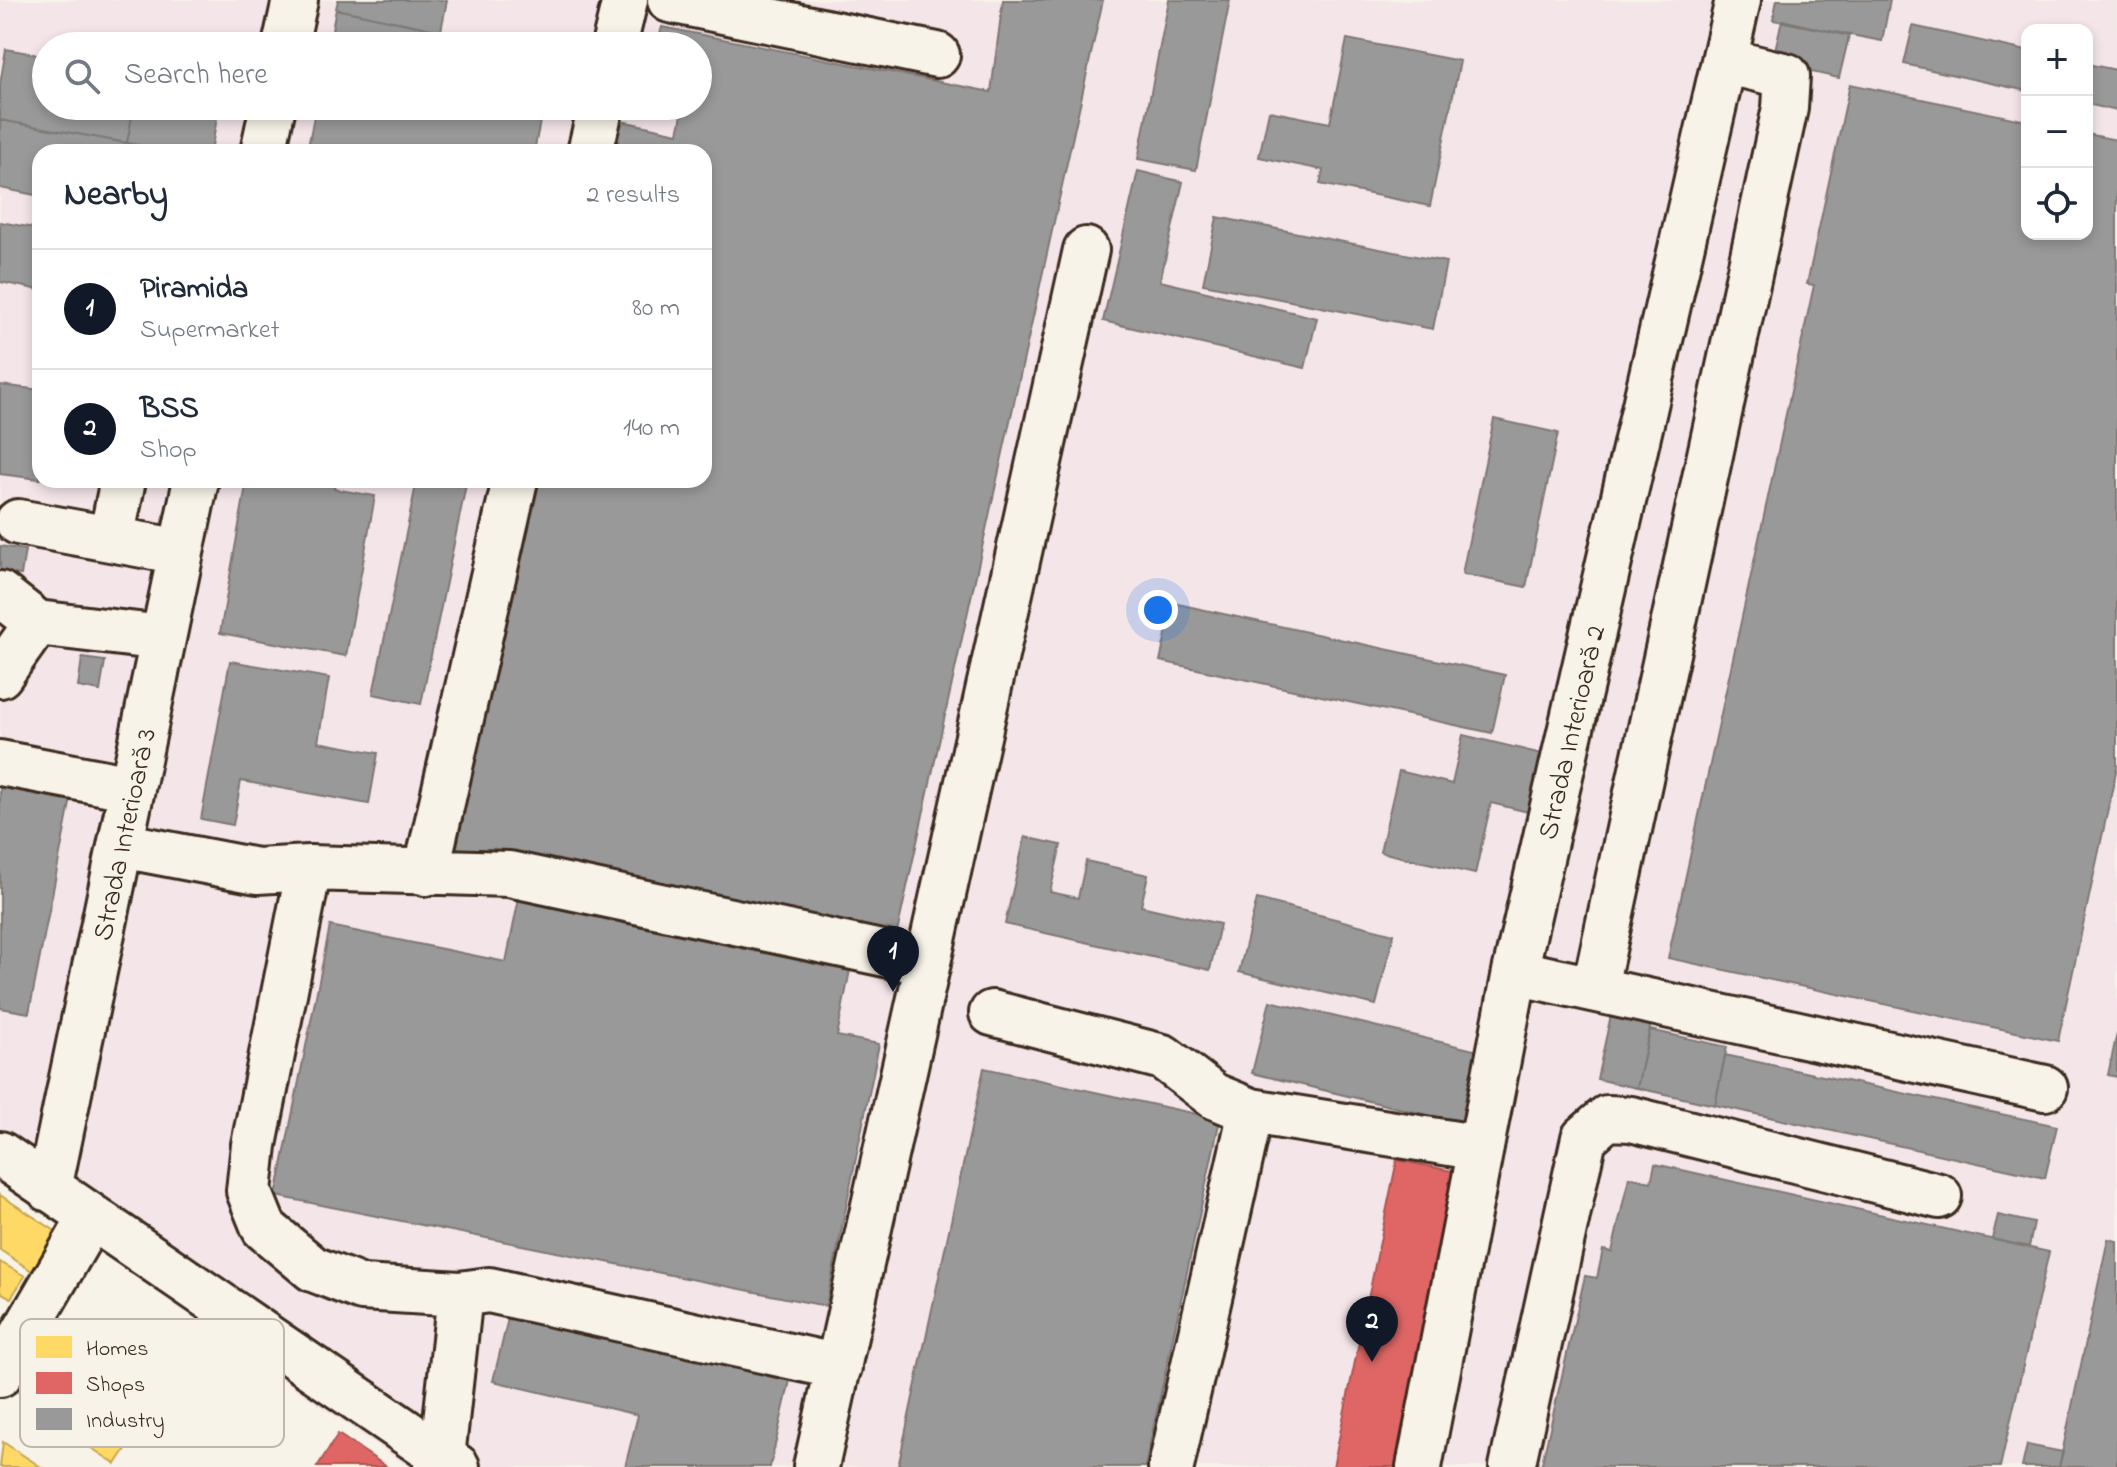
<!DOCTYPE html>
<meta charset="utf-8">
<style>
:root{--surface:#fff;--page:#f2f2f3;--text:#1f2937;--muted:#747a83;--line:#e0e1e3;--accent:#111827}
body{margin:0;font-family:"Indie Flower",sans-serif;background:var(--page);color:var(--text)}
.controls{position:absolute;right:24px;top:24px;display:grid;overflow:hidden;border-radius:16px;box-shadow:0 4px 12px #0003}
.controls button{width:72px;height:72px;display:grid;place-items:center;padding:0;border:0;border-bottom:2px solid var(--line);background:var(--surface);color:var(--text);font:40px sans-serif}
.you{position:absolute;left:1158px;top:610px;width:28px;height:28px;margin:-20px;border:6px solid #fff;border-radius:50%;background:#1a73e8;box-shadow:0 0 0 12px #1a73e833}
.badge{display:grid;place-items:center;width:52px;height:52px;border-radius:50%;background:var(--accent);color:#fff;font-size:26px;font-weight:700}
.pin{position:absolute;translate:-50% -66px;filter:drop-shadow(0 2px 4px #0008)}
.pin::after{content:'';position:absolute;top:42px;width:28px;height:24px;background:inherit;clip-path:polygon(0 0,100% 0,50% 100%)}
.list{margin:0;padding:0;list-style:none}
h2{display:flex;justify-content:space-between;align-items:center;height:104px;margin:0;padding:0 32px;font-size:34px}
h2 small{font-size:26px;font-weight:400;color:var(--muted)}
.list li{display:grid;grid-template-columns:52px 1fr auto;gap:24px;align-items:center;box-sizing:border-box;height:120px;padding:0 32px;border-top:2px solid var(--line)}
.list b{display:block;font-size:30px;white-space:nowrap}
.list p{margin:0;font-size:26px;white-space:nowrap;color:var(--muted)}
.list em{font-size:26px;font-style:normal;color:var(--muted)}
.icon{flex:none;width:44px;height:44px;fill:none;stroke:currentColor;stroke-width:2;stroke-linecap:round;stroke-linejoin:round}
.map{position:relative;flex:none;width:2117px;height:1467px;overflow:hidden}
.search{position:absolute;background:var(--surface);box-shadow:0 4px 12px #0003;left:32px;top:32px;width:680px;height:88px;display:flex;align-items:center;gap:20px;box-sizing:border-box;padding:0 28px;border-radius:44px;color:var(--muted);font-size:30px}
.panel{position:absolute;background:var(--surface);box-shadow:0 4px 12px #0003;left:32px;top:144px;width:680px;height:344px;border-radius:24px}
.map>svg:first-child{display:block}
.built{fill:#f4e5e9;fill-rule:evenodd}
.homes{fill:#ffd966;stroke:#c4a450;stroke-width:2}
.shops{fill:#e06666;stroke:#ae5450;stroke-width:2}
.industry{fill:#999;stroke:#7d7874;stroke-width:2}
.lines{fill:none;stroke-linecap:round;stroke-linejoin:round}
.minor-casing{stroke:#3b2a1e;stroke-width:50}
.minor{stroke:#f7f3e8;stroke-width:44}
.labels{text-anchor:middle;stroke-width:8;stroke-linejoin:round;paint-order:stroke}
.street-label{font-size:28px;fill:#3b2a1e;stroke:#f7f3e8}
.key{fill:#f7f3e8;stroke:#bfb7ab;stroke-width:2}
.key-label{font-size:22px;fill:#3b2a1e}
</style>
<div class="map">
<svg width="2117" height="1467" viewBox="0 0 2117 1467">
<rect width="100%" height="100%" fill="#f7f3e8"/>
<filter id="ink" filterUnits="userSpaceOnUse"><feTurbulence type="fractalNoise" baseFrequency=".0125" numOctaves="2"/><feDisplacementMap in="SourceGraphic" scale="16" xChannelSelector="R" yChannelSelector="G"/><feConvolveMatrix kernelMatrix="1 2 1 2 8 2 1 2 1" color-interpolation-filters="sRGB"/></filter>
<g filter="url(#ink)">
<path class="built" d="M0 0H2117V1467H408L0 1183ZM2027 30H2087V234H2027ZM46 46H698V106H46ZM40 152H704V480H40Z"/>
<path class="homes" d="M0 1195 60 1234 35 1273 0 1250Z
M0 1262 25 1276 11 1298 0 1292Z
M43 1368 138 1431 116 1464 20 1402Z
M3 1442 41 1467H0Z"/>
<path class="shops" d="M1397 1160 1457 1172 1395 1467H1333Z
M338 1434 387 1467H317Z"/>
<path class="industry" d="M338 0H447L441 31 336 9Z
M1003 0H1103L896 937 456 851 535 480H704V152H605L612 119 678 133 684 106H698V46H657L662 27 991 92Z
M1169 0H1230L1196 170 1138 159Z
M1777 0H1890L1882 41 1773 20Z
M336 9 412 25 515 46H329Z
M1782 20 1849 36 1839 78 1772 63Z
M1913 26 2027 51V91L1904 64Z
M1347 39 1460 61 1430 206 1320 184 1323 170 1259 157 1269 111 1330 123Z
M6 49 46 56V106H134L127 143 0 120V84Z
M2087 64 2117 70V111L2087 104Z
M1850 84 2027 121V234H2087V134L2117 140V767L2058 1041 1668 958 1814 285 1807 284Z
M134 106H219L211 152H173L127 143Z
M316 106H543L534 152H307Z
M0 120 127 143 173 152H40V196L0 188Z
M1138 171 1183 182 1160 281 1317 318 1305 368 1103 321Z
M1217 217 1446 262 1433 329 1203 284Z
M0 222 40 229V290L0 282Z
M0 385 40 390V479L0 474Z
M1494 419 1558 433 1526 587 1462 574Z
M247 480H335L334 489 375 496 346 656 220 633Z
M417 480H467L421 704 373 694Z
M0 546 25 550 21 575 0 572Z
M1173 603 1505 675 1492 733 1160 661Z
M82 658 105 661 100 691 78 687Z
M230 661 329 678 318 742 378 753 369 804 241 781 233 825 201 819Z
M1463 735 1542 754 1528 812 1491 803 1475 874 1380 852 1399 771 1452 784Z
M0 779 72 793 29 1013 0 1008Z
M1025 837 1061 845 1050 892 1078 898 1086 861 1148 875 1141 906 1220 924 1210 970 1005 924Z
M519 898 851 965 837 1036 879 1044 826 1306 276 1196 330 926 506 962Z
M1257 899 1394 934 1376 1005 1239 972Z
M1270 1001 1478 1051 1461 1123 1252 1073Z
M1611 1015 1651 1023 1637 1088 1597 1079Z
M1650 1030 1727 1047 1715 1105 1637 1088Z
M2117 1033V1077L2108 1075Z
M1725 1055 2057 1126 2045 1178 1715 1105Z
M984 1068 1220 1119 1145 1467H898Z
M1655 1164 2049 1252 2000 1467H1541L1585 1276 1597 1278 1603 1250 1612 1252 1629 1177 1651 1182Z
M1998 1215 2034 1223 2029 1247 1992 1239Z
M2108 1239 2117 1241V1467H2059Z
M510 1310 791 1376 770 1467H625L638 1415 493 1381Z
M2027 1445 2063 1452 2059 1467H2022Z"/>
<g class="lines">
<g class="minor-casing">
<path id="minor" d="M670 0 937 55
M285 46 295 0
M614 46 625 0
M263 152 273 106
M590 152 601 106
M18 522 181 552
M111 539 123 480
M0 594 37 623
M0 675 37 623 163 638
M0 763 132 788
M121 845 257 871 309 868 509 874 928 963
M309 868 254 1145 249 1191 264 1228 313 1269 362 1288 460 1294 489 1290 839 1367
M426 873 515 480
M1515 972 2045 1088
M1595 987 1785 108 1787 76 1725 61
M992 1013 1163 1057 1214 1096 1251 1111 1481 1148
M0 1154 457 1467
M49 1189 196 480
M0 1374 90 1219
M436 1467 442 1457 460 1294
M816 1467 1086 250
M1171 1467 1251 1111
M1419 1467 1515 972 1738 0
M1512 1467 1584 1138 1607 1118 1631 1119 1939 1196"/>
</g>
<use href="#minor" class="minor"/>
</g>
</g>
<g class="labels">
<g class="street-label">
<text transform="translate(1570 732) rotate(-77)" y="10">Strada Interioară 2</text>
<text transform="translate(123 834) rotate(-78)" y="10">Strada Interioară 3</text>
</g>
</g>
<rect x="20" y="1319" width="264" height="128" rx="12" class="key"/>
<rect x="36" y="1336" width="36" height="22" fill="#ffd966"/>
<rect x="36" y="1372" width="36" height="22" fill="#e06666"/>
<rect x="36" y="1408" width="36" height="22" fill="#999"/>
<g class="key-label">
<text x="86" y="1355">Homes</text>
<text x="86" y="1391">Shops</text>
<text x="86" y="1427">Industry</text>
</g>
</svg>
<div class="controls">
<button>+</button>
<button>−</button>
<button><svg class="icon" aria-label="locate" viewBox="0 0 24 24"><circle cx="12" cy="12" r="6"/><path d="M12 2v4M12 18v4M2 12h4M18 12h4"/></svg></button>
</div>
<div class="you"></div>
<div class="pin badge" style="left:893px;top:992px">1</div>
<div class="pin badge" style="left:1372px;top:1362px">2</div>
<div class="search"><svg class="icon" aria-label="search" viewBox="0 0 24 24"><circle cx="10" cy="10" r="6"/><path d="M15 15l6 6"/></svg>Search here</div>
<section class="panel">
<h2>Nearby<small>2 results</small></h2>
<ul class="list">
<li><span class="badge">1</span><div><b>Piramida</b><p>Supermarket</p></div><em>80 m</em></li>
<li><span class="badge">2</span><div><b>BSS</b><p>Shop</p></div><em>140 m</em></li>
</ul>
</section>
</div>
